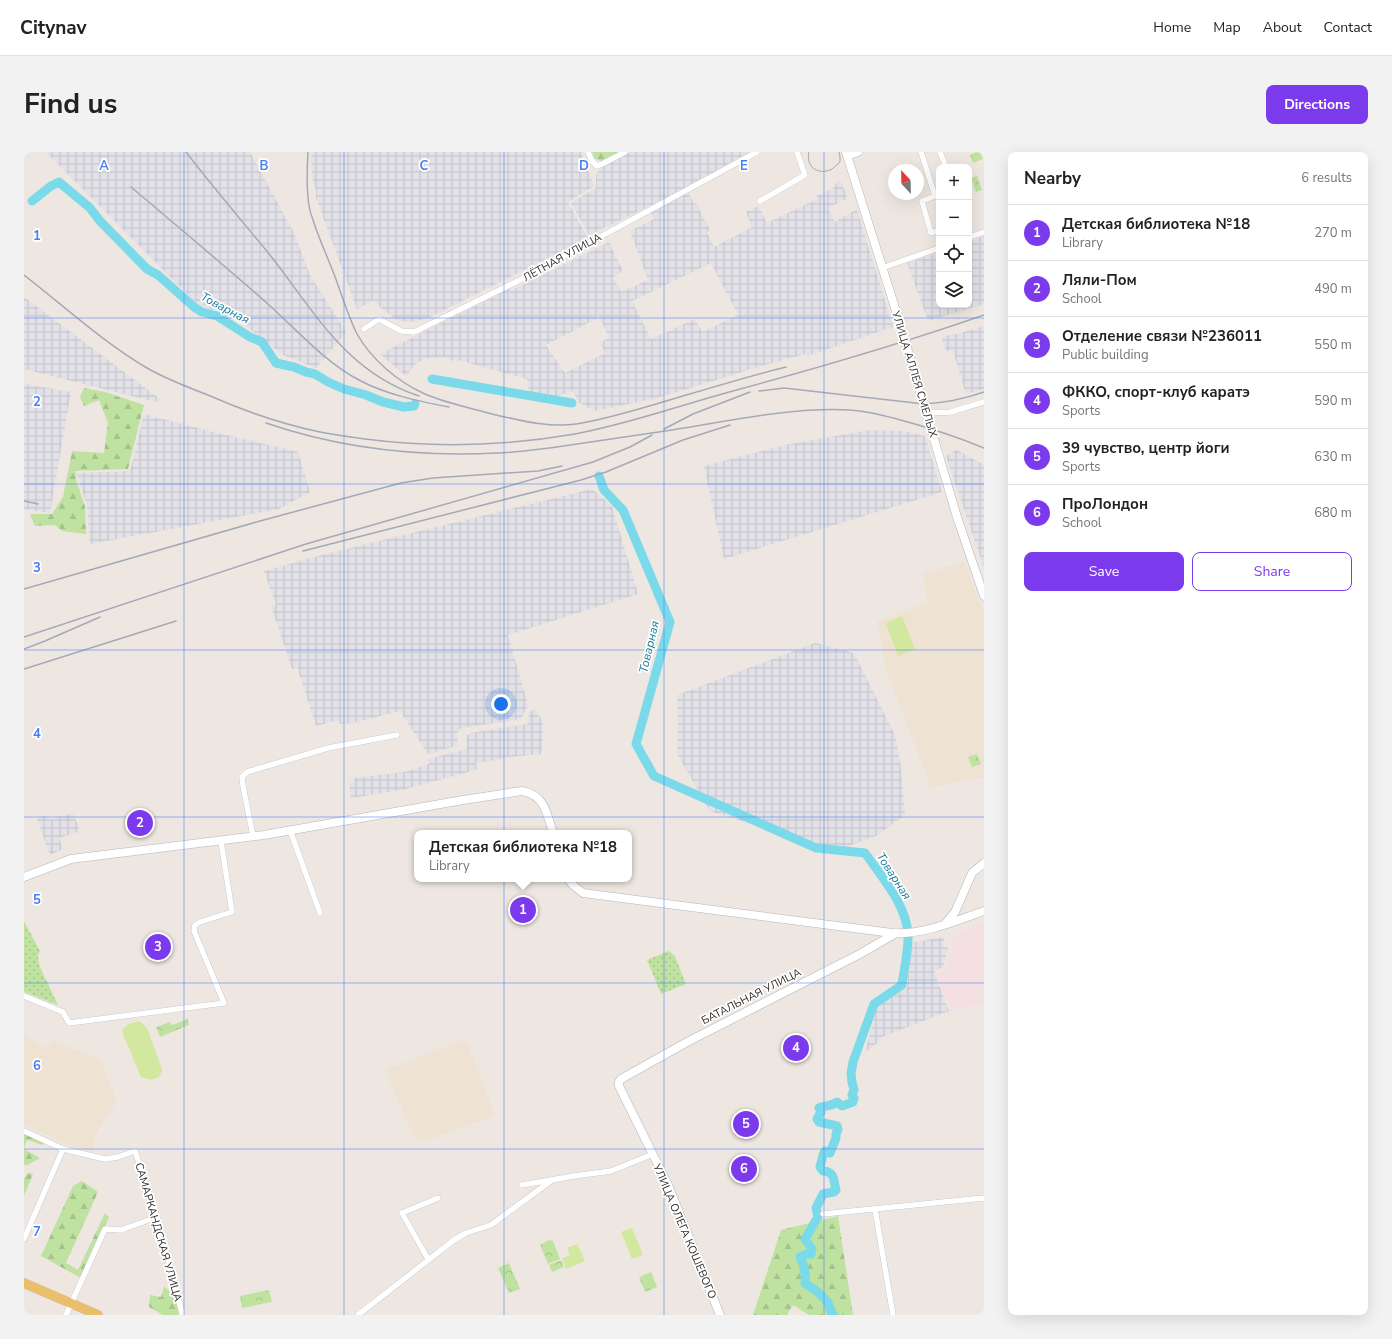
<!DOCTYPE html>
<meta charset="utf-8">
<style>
:root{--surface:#fff;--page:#f2f2f2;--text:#222;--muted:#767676;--line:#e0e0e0;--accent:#7c3aed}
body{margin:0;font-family:"Nunito Sans",sans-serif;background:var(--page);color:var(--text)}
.controls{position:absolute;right:12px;top:12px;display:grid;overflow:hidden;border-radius:8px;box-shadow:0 4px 16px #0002}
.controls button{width:36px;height:36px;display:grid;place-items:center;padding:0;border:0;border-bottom:1px solid var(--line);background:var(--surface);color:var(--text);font:20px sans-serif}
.compass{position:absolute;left:864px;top:12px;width:36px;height:36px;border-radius:50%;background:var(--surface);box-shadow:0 4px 16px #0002;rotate:338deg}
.you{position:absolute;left:477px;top:552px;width:14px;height:14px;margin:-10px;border:3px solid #fff;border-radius:50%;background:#1a73e8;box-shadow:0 0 0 6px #1a73e833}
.badge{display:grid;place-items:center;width:26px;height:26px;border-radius:50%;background:var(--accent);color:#fff;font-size:13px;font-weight:700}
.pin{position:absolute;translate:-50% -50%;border:2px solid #fff;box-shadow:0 1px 4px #0006}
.popup{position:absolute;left:390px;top:678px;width:218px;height:52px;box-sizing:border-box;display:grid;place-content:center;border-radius:8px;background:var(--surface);filter:drop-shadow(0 1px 3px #0005);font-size:13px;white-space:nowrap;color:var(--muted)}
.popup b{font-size:15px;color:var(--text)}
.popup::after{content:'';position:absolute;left:50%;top:100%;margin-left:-8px;border:8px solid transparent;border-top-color:var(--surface)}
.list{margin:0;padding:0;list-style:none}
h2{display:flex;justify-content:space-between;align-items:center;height:52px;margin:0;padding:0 16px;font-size:17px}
h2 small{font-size:13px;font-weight:400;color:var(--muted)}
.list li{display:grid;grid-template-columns:26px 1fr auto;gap:12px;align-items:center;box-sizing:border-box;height:56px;padding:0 16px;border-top:1px solid var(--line)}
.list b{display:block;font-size:15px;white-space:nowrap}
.list p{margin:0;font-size:13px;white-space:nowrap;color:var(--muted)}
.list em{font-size:13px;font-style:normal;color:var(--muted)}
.actions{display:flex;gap:8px;padding:12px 16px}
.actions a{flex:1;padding:9px 0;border:1px solid var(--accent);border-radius:8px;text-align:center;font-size:14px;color:var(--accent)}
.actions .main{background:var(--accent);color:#fff}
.icon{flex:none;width:22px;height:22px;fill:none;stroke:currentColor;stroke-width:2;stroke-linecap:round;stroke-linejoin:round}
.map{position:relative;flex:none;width:960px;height:1163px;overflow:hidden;border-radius:8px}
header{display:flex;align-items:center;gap:24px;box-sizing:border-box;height:56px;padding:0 20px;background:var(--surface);border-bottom:1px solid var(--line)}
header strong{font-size:19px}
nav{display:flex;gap:22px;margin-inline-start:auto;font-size:14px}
.intro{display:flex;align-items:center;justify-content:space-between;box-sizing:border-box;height:96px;padding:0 24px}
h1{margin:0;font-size:28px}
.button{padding:10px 18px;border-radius:8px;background:var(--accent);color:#fff;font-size:14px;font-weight:700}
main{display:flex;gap:24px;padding:0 24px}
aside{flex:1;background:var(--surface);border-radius:8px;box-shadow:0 4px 16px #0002}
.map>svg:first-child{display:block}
.industrial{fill:url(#industrial-grid);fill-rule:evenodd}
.education{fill:#eee2d2}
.medical{fill:#f4e0e3}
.grass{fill:url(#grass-dots)}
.forest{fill:url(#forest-firs)}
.park{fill:url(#park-crowns)}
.pitch{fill:#d1e89e}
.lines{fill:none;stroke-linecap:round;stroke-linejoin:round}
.river{stroke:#7adaea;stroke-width:9}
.street-casing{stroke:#b2b5bd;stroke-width:6}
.secondary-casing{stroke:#b2b5bd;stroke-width:9}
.primary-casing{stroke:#c4c4c4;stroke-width:10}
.street{stroke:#fff;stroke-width:5.5}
.secondary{stroke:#fff;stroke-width:8}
.primary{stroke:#ebbe69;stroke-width:9}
.tram{stroke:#a4a9b7;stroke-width:1}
.rail{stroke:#a4a9b7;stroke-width:1.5}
.secondary-bridge-casing{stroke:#b2b5bd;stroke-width:9;stroke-linecap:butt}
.secondary-bridge{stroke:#fff;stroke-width:8}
.grid{fill:none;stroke:#4a7df2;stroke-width:1;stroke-opacity:0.55}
.labels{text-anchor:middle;stroke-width:3.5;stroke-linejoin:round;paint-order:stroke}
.street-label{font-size:11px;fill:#2e2e2e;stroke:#fff}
.water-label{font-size:12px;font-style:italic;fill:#147d9c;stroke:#fff}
.grid-label{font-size:13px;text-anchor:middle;font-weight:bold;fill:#4a7df2;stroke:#fff;stroke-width:3.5;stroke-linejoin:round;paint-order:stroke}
</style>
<header>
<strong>Citynav</strong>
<nav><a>Home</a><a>Map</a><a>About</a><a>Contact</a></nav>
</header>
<div class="intro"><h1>Find us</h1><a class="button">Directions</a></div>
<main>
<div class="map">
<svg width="960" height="1163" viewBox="0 0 960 1163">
<defs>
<pattern id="industrial-grid" width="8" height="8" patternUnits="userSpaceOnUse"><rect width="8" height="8" fill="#e2e1e8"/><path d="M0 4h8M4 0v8" fill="none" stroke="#c2c1c7"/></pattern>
<pattern id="grass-dots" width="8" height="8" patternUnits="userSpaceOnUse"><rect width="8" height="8" fill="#bfe2a1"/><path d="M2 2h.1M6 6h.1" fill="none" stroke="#a4c28b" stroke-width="1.8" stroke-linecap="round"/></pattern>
<pattern id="forest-firs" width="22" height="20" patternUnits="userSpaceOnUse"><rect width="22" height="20" fill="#bfe2a1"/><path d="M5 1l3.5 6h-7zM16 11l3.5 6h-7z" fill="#a4c28b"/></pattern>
<pattern id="park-crowns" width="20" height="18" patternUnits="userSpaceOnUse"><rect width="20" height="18" fill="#bfe2a1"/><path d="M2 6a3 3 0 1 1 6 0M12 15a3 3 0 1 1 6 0" fill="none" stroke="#a4c28b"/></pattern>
</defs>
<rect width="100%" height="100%" fill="#eee7e1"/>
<path class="industrial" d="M22 0H226L270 81 286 123 322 180 292 216 259 203 218 171 171 150Z
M288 0H557L570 34 544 50 564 86 402 167 386 170 375 169 357 156 350 148 333 157 292 46V38L288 25 287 5Z
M606 0H725L661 37 565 83 547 51 572 36V22L580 14Z
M817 29 823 45 822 47 804 56 811 70 833 57 869 175 783 204 782 202 741 213 650 241 629 247 570 259 554 250 549 239 530 245 505 246 504 229 500 226 430 207 428 209 419 205 400 207 391 212 382 224 356 202 473 143 486 136 488 138 585 90 599 119 589 125 597 140 624 128 606 79 630 67 627 60 664 40 670 52 672 51 686 78 683 80 690 95 728 75 722 60 735 54 743 71 793 47 792 44 810 36 809 35 811 34V32ZM687 111 714 163 678 180 671 167 627 187 608 149ZM573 163 576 166 585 186 576 191 581 201 541 221 522 193 572 167Z
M960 84V152L904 169 883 111 915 100V153H945V90Z
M0 145 136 247 132 250 0 217Z
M960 174V237L942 242 929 199H922L917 185 936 181Z
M0 232 47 240 26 361 0 357Z
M120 262 181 278 274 300 286 340 255 357 66 392 63 354 52 321 106 319Z
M845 278 879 279 901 284 918 340 700 407 680 314 761 293Z
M933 298 960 313V416L922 304Z
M568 337 588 354 614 442 484 483 504 553 497 567 437 576 432 582 434 590 432 594 404 602 376 559 329 571 316 572 315 568 292 574 273 515 268 517 247 454 252 453 240 419 294 404Z
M791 491 830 501 871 583 877 616 881 663 852 684 811 699 686 659 653 602 654 573 653 543Z
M510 557 519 569 518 602 485 605 462 610H452L453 617 437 622 378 638 327 646 325 631 330 630V626L380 620 405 612 404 607 443 597 442 583H446V581L504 572V566H506L504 561Z
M49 661 56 679 35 686 39 697 26 703 13 667 24 663 26 668Z
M920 785 919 794 924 796 919 815 910 820 925 859 858 885 852 892 841 900 853 855 883 836 887 791Z"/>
<path class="education" d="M940 410 960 461V625L907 635 861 516 853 469 904 450 898 422Z
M0 884 23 896 29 889 76 907 93 950 81 966 71 984 70 999 45 993 0 973Z
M439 888 443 890 471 963 402 989 389 983 361 918Z"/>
<path class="medical" d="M960 771V851L928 859 912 822 923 816 930 782Z"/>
<path class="grass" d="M0 769 16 799 14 804 15 813 34 853 0 840Z
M645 799 651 804 662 832 637 842 623 808Z"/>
<path class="forest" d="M568 0H595L578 9 571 7Z
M60 236 81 240 120 253 104 317 51 319 52 328 61 354 62 382 38 379 31 373 11 374 6 362H28L39 345 48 299 80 301 84 271 75 248 60 254 56 245Z
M0 982 20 990 19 993 3 988 0 996Z
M0 997 16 1006 2 1014 0 1012Z
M4 1021 9 1022 0 1044V1026Z
M58 1029 74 1040 42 1111 54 1118 81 1061 85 1065 57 1126 17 1104 49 1034Z
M814 1064 829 1163H785L769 1153 763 1163H729L757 1078Z
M140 1134 151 1145 155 1162 154 1163H139L125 1155 126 1143 137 1145Z"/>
<path class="park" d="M953 0H956L959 7 949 11 946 3Z
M953 24 958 38 952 40 947 26Z
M953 602 957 612 948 615 944 605Z
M164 867 165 873 136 885 132 875 146 870 148 873Z
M525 1088 529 1089 536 1107 524 1112 516 1093Z
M537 1108 540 1115 528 1120 525 1113Z
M485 1111 496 1137 485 1141 474 1116Z
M627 1120 633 1135 621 1140 615 1125Z
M245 1138 248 1150 218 1156 216 1144Z"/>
<path class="pitch" d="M878 464 891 497 874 504 862 471Z
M115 869 123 876 138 917C137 929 125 929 117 925L98 880C100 872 108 871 115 869Z
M608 1076 619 1103 608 1107 597 1080Z
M553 1092 561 1109 542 1117 538 1106 546 1103 543 1096Z"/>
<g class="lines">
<path class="river" d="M8 49 27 34 35 30 66 56 76 69 123 117 134 123 170 155 178 160 193 164 226 185 238 190 252 211 270 215 282 220 291 222 304 230 320 237 342 243 359 250 380 255 390 254 391 252
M408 227 548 251
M575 324 580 338 599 358 646 470 612 592 630 624 792 696 841 701C858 725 885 756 884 786 884 802 880 817 878 833L850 852 829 910 827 922 828 930 830 938 828 943 830 946 829 950 818 954 813 950C806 955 801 953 795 956L797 960 793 967 795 970 813 974 814 977 812 982V986L806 1001 801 999 799 1003 796 1015 799 1019C812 1020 809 1029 812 1038L810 1040 799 1042 792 1056 794 1065C789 1072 786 1080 781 1087L788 1097 787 1102H783L776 1105C781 1114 782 1121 781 1131 786 1136 793 1138 797 1143 800 1146 800 1148 804 1150L806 1158 810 1163"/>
<g class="street-casing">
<path id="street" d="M564 0 568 9 573 14 580 11 601 0
M897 0 911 44 898 49 907 81 915 78
M916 0 922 15
M736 49 781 23 773 0
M945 85 960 80
M858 116 915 96
M340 177 355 167 377 179 390 180 500 126 733 0
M902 261 927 260 960 250
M266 678 296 761
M229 684 219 634 218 625 223 620 304 596 373 583
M0 844 39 860 45 871 200 851 170 779 171 773 176 770 208 760 197 689
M0 979 39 997 81 1007 94 1005 111 999 133 1065 158 1161
M498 1033 550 1024 587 1019 629 1002
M851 1057 869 1163
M799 1062 960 1046
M0 1087 39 997
M404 1107 378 1061 414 1046
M42 1163 81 1077 97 1078 133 1065
M334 1163 430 1088 442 1081 467 1073 528 1028"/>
</g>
<g class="secondary-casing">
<path id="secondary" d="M822 0 877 175
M823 4 834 0
M884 199 933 365 960 444
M0 725 47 707 240 683 439 648 498 639C521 643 523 662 529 681
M544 727 549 733 559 741 868 781C899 783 931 769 960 759
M921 772 931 760 948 721 960 711
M696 1163 644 1033 595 934V930L597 927 665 889 836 802 872 781"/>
</g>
<g class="primary-casing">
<path id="primary" d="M0 1131 74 1163"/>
</g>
<use href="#street" class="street"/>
<use href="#secondary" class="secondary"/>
<use href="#primary" class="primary"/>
<path class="tram" d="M785 0C781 15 795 24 808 17 811 15 813 12 816 10V5L815 0"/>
<path class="rail" d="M162 0C189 35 218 69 246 103 290 159 322 220 395 244
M284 0C283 17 282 50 288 65 295 88 306 110 314 133 320 150 325 166 333 182 348 208 374 230 401 242 422 251 446 256 468 262 495 268 524 276 552 272 578 268 604 260 629 253 673 240 717 226 762 215
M107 35C153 74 200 113 245 153 273 178 302 211 335 228 363 243 394 249 425 255
M0 123C40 154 79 190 123 216 142 227 163 235 184 243 220 259 257 272 296 280 311 283 326 285 341 287 411 296 482 294 551 282 605 272 657 253 709 239 794 216 877 192 960 163
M735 239 760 236 900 252C921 251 940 247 960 240
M242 271C315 296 396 305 473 301 500 300 527 296 553 292 585 287 616 283 648 278 706 269 767 255 826 258 842 259 858 263 873 267 903 275 931 284 960 296
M640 277 669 262 726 240
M0 349 14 352
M279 399 557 328 582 320 659 288 706 273
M0 437 236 369 377 331 409 326 514 319 538 314
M0 485 282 392 569 310 606 295 628 283
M0 497 21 489 76 465
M0 517 152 469"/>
<g class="secondary-bridge-casing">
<path id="secondary-bridge" d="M877 175 884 199"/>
</g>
<use href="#secondary-bridge" class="secondary-bridge"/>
</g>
<path class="grid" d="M160 0V1163M320 0V1163M480 0V1163M640 0V1163M800 0V1163M0 166H960M0 332H960M0 498H960M0 665H960M0 831H960M0 997H960"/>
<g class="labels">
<g class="street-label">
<text transform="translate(538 105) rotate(-29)" y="4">ЛЁТНАЯ УЛИЦА</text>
<text transform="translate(891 222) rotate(73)" y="4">УЛИЦА АЛЛЕЯ СМЕЛЫХ</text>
<text transform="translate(727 844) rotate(-27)" y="4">БАТАЛЬНАЯ УЛИЦА</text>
<text transform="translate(661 1079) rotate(67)" y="4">УЛИЦА ОЛЕГА КОШЕВОГО</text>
<text transform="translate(135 1080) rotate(74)" y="4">САМАРКАНДСКАЯ УЛИЦА</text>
</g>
<g class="water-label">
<text transform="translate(201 156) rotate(28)" y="4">Товарная</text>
<text transform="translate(625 495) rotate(-77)" y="4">Товарная</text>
<text transform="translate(870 724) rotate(57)" y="4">Товарная</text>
</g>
</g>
<g class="grid-label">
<text x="80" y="18">A</text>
<text x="240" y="18">B</text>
<text x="400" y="18">C</text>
<text x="560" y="18">D</text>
<text x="720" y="18">E</text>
<text x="13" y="88">1</text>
<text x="13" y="254">2</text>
<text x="13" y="420">3</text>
<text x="13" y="586">4</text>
<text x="13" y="752">5</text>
<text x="13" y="918">6</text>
<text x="13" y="1084">7</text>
</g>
</svg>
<div class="controls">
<button>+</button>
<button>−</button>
<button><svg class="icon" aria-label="locate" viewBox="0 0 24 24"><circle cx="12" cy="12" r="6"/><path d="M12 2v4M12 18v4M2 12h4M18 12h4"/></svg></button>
<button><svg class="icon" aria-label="layers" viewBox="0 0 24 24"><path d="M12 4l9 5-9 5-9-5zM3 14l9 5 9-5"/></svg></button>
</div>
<svg class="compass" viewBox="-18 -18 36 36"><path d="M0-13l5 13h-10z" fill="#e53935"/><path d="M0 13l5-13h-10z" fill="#767676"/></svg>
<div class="you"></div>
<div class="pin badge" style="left:499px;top:758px">1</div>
<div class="popup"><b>Детская библиотека №18</b>Library</div>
<div class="pin badge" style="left:116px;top:671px">2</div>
<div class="pin badge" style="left:134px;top:795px">3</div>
<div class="pin badge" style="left:772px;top:896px">4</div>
<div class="pin badge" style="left:722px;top:972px">5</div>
<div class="pin badge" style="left:720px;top:1017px">6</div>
</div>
<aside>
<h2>Nearby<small>6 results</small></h2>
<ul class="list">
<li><span class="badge">1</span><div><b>Детская библиотека №18</b><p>Library</p></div><em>270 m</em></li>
<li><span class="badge">2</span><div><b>Ляли-Пом</b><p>School</p></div><em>490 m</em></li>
<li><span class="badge">3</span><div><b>Отделение связи №236011</b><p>Public building</p></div><em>550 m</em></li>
<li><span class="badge">4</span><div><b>ФККО, спорт-клуб каратэ</b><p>Sports</p></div><em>590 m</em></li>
<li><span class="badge">5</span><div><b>39 чувство, центр йоги</b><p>Sports</p></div><em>630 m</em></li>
<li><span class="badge">6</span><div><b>ПроЛондон</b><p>School</p></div><em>680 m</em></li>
</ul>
<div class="actions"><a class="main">Save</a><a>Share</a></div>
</aside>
</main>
